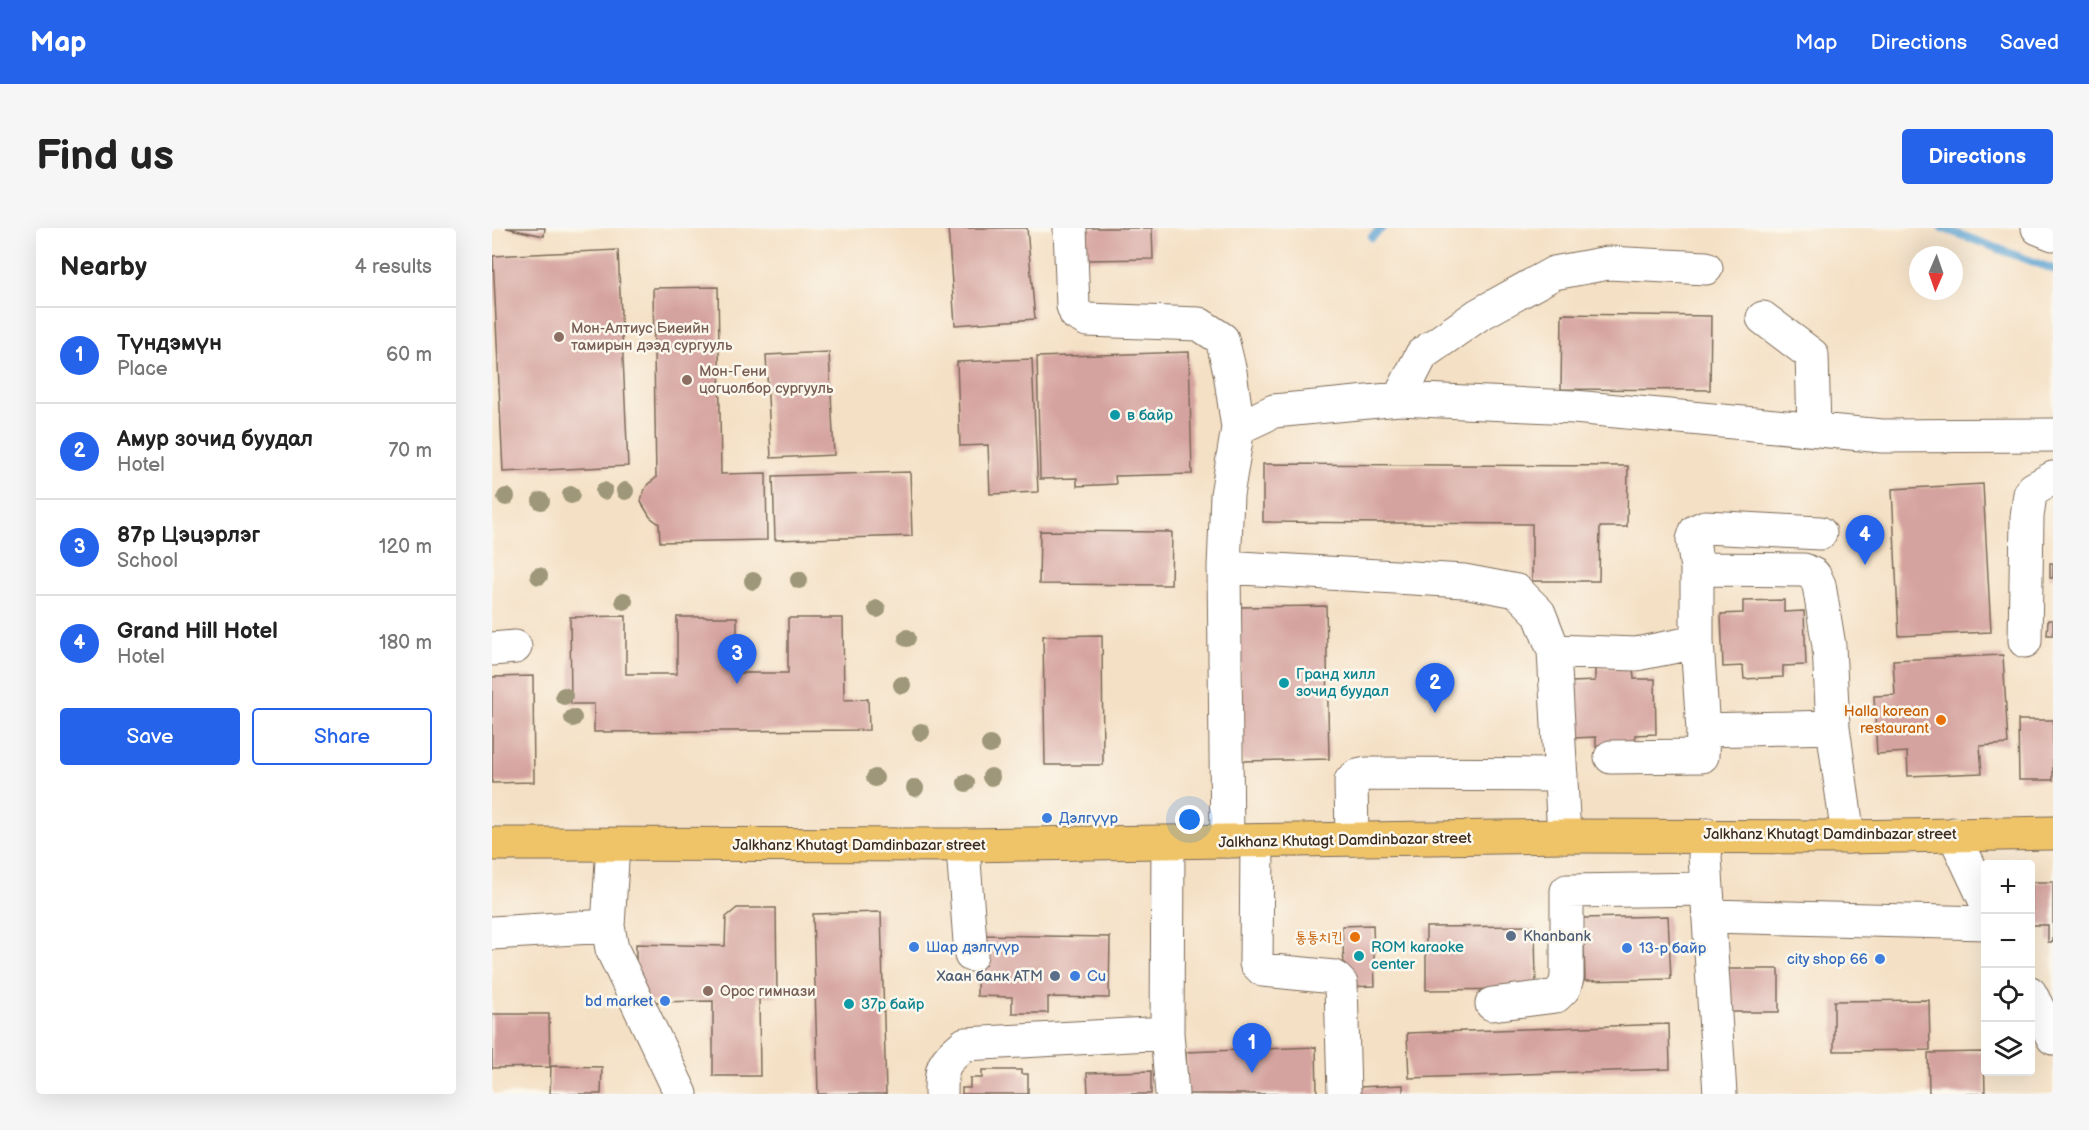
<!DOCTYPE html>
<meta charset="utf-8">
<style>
:root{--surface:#fff;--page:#f6f6f6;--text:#222;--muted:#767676;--line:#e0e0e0;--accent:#2563eb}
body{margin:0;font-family:"Balsamiq Sans","Poor Story",sans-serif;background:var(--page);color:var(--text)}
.controls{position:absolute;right:18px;bottom:18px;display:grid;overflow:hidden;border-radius:6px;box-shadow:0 6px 24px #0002}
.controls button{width:54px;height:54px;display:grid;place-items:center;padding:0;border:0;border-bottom:2px solid var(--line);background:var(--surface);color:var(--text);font:30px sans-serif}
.compass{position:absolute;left:1417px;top:18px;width:54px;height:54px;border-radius:50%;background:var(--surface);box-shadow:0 6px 24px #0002;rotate:182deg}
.you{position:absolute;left:698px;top:592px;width:21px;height:21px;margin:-15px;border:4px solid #fff;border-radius:50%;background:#1a73e8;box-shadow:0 0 0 9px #1a73e833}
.badge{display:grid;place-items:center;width:39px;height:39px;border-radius:50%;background:var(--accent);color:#fff;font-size:20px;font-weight:700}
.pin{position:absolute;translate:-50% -50px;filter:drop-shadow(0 2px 3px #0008)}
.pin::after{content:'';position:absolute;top:32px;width:21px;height:18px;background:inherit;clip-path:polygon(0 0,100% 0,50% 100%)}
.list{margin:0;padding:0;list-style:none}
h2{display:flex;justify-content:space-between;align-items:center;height:78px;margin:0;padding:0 24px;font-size:26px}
h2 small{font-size:20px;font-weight:400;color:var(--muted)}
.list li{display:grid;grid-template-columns:39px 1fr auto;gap:18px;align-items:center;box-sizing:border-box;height:96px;padding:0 24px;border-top:2px solid var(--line)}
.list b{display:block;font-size:22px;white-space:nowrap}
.list p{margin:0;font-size:20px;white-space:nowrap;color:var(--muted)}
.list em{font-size:20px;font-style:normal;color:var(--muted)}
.actions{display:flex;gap:12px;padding:18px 24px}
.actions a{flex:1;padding:14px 0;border:2px solid var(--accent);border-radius:6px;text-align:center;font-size:21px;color:var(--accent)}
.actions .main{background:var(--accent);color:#fff}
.icon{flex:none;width:33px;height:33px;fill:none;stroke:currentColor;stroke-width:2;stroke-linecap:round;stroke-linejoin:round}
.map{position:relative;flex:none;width:1561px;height:866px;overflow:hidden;border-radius:6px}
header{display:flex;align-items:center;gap:36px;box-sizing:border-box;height:84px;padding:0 30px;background:var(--accent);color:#fff}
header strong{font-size:28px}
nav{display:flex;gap:33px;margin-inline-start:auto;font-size:21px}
.intro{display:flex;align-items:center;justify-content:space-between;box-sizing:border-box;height:144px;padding:0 36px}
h1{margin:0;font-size:42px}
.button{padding:15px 27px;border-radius:6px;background:var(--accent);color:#fff;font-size:21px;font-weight:700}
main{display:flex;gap:36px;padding:0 36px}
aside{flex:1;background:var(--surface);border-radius:6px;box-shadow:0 6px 24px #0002}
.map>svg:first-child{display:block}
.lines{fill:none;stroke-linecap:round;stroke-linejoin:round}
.stream{stroke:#5ba3d2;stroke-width:8}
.building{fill:#d5a39f}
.minor-casing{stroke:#7c6a58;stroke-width:35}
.major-casing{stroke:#7c6a58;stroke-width:35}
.minor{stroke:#fff;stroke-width:33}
.major{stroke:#efc469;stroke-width:33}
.tree{fill:#9e9779}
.education-dot{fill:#8d6e63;stroke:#fbf7ec;stroke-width:2}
.culture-dot{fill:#0f9aa8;stroke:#fbf7ec;stroke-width:2}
.food-dot{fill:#e8710a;stroke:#fbf7ec;stroke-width:2}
.shop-dot{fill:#3f7fe0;stroke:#fbf7ec;stroke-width:2}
.service-dot{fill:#5c6f8a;stroke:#fbf7ec;stroke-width:2}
.labels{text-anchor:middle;stroke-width:5;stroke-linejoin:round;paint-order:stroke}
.education-label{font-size:15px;fill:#785e54;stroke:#fbf7ec;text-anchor:start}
.culture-label{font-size:15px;fill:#0d838f;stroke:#fbf7ec;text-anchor:start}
.food-label{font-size:15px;fill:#c56008;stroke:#fbf7ec;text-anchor:end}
.shop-label{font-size:15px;fill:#366cbe;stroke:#fbf7ec;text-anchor:start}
.street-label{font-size:15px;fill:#3b2a1e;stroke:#fbf7ec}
.service-label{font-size:15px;fill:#4e5e75;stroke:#fbf7ec;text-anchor:start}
</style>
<header>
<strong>Map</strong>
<nav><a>Map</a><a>Directions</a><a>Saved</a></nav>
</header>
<div class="intro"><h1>Find us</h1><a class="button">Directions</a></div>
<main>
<aside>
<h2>Nearby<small>4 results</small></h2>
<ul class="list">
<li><span class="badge">1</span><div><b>Түндэмүн</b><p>Place</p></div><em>60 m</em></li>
<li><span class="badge">2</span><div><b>Амур зочид буудал</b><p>Hotel</p></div><em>70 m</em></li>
<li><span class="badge">3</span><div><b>87р Цэцэрлэг</b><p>School</p></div><em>120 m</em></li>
<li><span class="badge">4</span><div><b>Grand Hill Hotel</b><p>Hotel</p></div><em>180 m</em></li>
</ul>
<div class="actions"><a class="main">Save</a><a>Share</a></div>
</aside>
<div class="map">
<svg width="1561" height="866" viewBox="0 0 1561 866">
<rect width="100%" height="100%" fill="#fbf7ec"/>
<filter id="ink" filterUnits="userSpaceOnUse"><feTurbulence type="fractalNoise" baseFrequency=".0167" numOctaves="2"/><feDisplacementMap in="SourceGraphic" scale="12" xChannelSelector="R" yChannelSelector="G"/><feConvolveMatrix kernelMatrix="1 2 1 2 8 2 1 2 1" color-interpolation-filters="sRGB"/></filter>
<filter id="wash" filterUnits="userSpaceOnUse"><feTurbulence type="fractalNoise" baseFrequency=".008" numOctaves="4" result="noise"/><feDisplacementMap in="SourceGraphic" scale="24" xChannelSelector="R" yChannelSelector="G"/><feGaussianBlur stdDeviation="1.35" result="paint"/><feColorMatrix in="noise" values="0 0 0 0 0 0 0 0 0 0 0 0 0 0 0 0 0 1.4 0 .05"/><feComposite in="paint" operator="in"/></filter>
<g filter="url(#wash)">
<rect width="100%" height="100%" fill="#f4e0c5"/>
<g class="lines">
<path class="stream" d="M1450 0 1561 41
M880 9 890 0"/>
</g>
<g id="blocks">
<path class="building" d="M14 0H53L52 8Z
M456 0H535L543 91 463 97Z
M594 0H660L661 31 594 32Z
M126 22 136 238 11 244 1 28Z
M226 59 229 246 274 245 275 312 168 314 167 296 158 289 149 274 151 265 156 256 164 250 161 60Z
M1070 86 1219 88 1218 162 1069 161Z
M337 124 342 227 279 230 274 127Z
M697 124 700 246 623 248 624 256 585 258V250L548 251 545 129Z
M540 131 546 264 498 266 496 217 468 218 465 134Z
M771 236 1136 238 1135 299H1108L1107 353H1040V296L771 294Z
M418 244 420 308 283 312 281 248Z
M1491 256 1499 404 1407 408 1400 261Z
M548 303 680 304 679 357 547 356Z
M1558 335H1561V350H1558Z
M1292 372V384L1312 383 1314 437 1291 438V449L1252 451 1251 438 1231 439 1229 386 1251 385V373Z
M834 378 837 531 750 533 747 379Z
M134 388V446H185V389H245V445H296V390H351L352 472 376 471 377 502 102 504V476H79L78 389Z
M1556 392H1561V407H1555Z
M610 407 611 537H553L551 408Z
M1511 427 1516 516 1488 518 1490 545 1416 548 1415 524 1385 526 1382 468 1403 467 1401 432Z
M1141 439 1142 451H1163L1164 506 1143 507V518L1104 519V509L1082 510 1080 454 1103 453V440Z
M41 448 42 554 0 555V449Z
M1526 492H1561V552H1527Z
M1540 654H1561V714H1556V697H1540Z
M245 680H284L285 768H267L268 848H221V773L153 774 144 759V716L233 718 234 689Z
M389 684 394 866H326L321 686Z
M1176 688 1179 751 1093 753 1091 690Z
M881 697 883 758 853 759 850 698Z
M1043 698 1044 761 934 762V699Z
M486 707 618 709 617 770 556 769V785H520V769L485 768Z
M1237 741H1287V784H1237Z
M1437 772 1438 822 1342 823V773Z
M0 786H57L58 839 0 840Z
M1177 796 1178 841 917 850 915 805Z
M824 819 825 866H695L694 824Z
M1492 824 1493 866H1437L1436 825Z
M59 838 110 839 109 866H58Z
M490 842H529V846H536V866H470V860H478V850H490Z
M659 843V866H596L595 845Z
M911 857V866H866V859Z"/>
</g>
</g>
<g filter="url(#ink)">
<use href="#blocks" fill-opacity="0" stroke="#7c6a58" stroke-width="1.5"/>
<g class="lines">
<g class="minor-casing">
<path id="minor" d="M578 0 581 78 584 86 595 92 707 96 730 111 738 144 746 200 735 267 732 339 735 613
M1546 0 1561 6
M1271 90 1320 127 1322 201
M907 171 930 126 986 87 1062 45 1116 35 1214 40
M746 200 782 183 907 171 1082 179 1390 208 1561 207
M732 339 972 353 1025 363 1047 385 1062 423 1072 608
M1205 341 1312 342 1322 347 1327 357 1337 418 1341 499 1356 609
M1533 413 1535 289 1538 266 1541 261 1561 250
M0 421 23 419
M1062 423 1144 426 1205 414
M1211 502 1341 499
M1119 529 1210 528 1211 502 1205 414V341L1201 312 1204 303 1213 299 1328 305
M1462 606 1494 674
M1215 607 1213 629 1228 866
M860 611 859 553 865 548 874 546 1069 547
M765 613 764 735 771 742 842 749 849 756 852 866
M676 615 675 805 680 866
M121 617 116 698 120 721 189 866
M473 617 472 634 479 727
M1218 688 1494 695
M0 705 116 698
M1538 765 1561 810
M1000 776 1064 768 1072 760 1075 750V663L1215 661
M449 866C449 836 451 835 473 816L675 805"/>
</g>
<g class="major-casing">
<path id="major" d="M0 616 473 617 1072 608 1356 609 1561 605"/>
</g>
<use href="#minor" class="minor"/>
<use href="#major" class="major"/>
</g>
<g class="tree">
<circle cx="112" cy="263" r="9"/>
<circle cx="133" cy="263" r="9"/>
<circle cx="79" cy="267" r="9"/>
<circle cx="14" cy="269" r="9"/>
<circle cx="49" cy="273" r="9"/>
<circle cx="47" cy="348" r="9"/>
<circle cx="307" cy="352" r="9"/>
<circle cx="261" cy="353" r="9"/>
<circle cx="132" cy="373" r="9"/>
<circle cx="385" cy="381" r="9"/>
<circle cx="415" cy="410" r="9"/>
<circle cx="410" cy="457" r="9"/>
<circle cx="72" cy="468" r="9"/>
<circle cx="81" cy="490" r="9"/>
<circle cx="429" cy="504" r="9"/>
<circle cx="498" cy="517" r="9"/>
<circle cx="499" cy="549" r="9"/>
<circle cx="383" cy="550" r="9"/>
<circle cx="474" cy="555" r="9"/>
<circle cx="423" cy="560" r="9"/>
</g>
</g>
<g class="education-dot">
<circle cx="67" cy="109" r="6"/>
<circle cx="195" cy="152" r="6"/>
<circle cx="216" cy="763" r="6"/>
</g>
<g class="culture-dot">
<circle cx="623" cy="187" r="6"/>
<circle cx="792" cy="455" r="6"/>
<circle cx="867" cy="728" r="6"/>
<circle cx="357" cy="776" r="6"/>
</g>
<g class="food-dot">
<circle cx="1449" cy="492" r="6"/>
<circle cx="863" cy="709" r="6"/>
</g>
<g class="shop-dot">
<circle cx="555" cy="590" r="6"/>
<circle cx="422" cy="719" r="6"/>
<circle cx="1135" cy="720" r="6"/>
<circle cx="1388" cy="731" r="6"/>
<circle cx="583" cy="748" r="6"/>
<circle cx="173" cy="773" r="6"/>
</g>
<g class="service-dot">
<circle cx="1019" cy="708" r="6"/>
<circle cx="563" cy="748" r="6"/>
</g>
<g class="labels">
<g class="education-label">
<text x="79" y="105">Мон-Алтиус Биеийн<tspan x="79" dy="17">тамирын дээд сургууль</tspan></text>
<text x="207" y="148">Мон-Гени<tspan x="207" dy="17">цогцолбор сургууль</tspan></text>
<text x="228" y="768">Орос гимнази</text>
</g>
<g class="culture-label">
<text x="635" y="192">в байр</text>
<text x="804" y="451">Гранд хилл<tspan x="804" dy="17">зочид буудал</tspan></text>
<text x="879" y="724">ROM karaoke<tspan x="879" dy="17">center</tspan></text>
<text x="369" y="781">37р байр</text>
</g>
<g class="food-label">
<text x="1437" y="488">Halla korean<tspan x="1437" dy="17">restaurant</tspan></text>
<text x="851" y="714">통통치킨</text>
</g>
<g class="shop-label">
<text x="567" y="595">Дэлгүүр</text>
<text x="434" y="724">Шар дэлгүүр</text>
<text x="1147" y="725">13-р байр</text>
<text x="1376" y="736" text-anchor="end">city shop 66</text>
<text x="595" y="753">Cu</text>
<text x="161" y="778" text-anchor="end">bd market</text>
</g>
<g class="street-label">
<text x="1338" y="611">Jalkhanz Khutagt Damdinbazar street</text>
<text transform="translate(853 612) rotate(-1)" y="5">Jalkhanz Khutagt Damdinbazar street</text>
<text x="367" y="622">Jalkhanz Khutagt Damdinbazar street</text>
</g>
<g class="service-label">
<text x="1031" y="713">Khanbank</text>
<text x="551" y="753" text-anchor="end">Хаан банк ATM</text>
</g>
</g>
</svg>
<div class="controls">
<button>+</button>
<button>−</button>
<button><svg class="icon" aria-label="locate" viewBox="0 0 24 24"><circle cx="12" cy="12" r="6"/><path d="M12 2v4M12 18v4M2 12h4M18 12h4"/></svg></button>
<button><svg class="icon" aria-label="layers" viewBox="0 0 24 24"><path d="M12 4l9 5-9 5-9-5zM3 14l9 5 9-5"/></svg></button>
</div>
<svg class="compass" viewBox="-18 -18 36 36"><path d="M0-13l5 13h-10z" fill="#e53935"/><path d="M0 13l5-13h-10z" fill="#767676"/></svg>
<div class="you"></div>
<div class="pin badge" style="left:760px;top:845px">1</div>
<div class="pin badge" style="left:943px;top:485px">2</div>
<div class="pin badge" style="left:245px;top:456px">3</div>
<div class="pin badge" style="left:1373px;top:337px">4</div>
</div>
</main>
